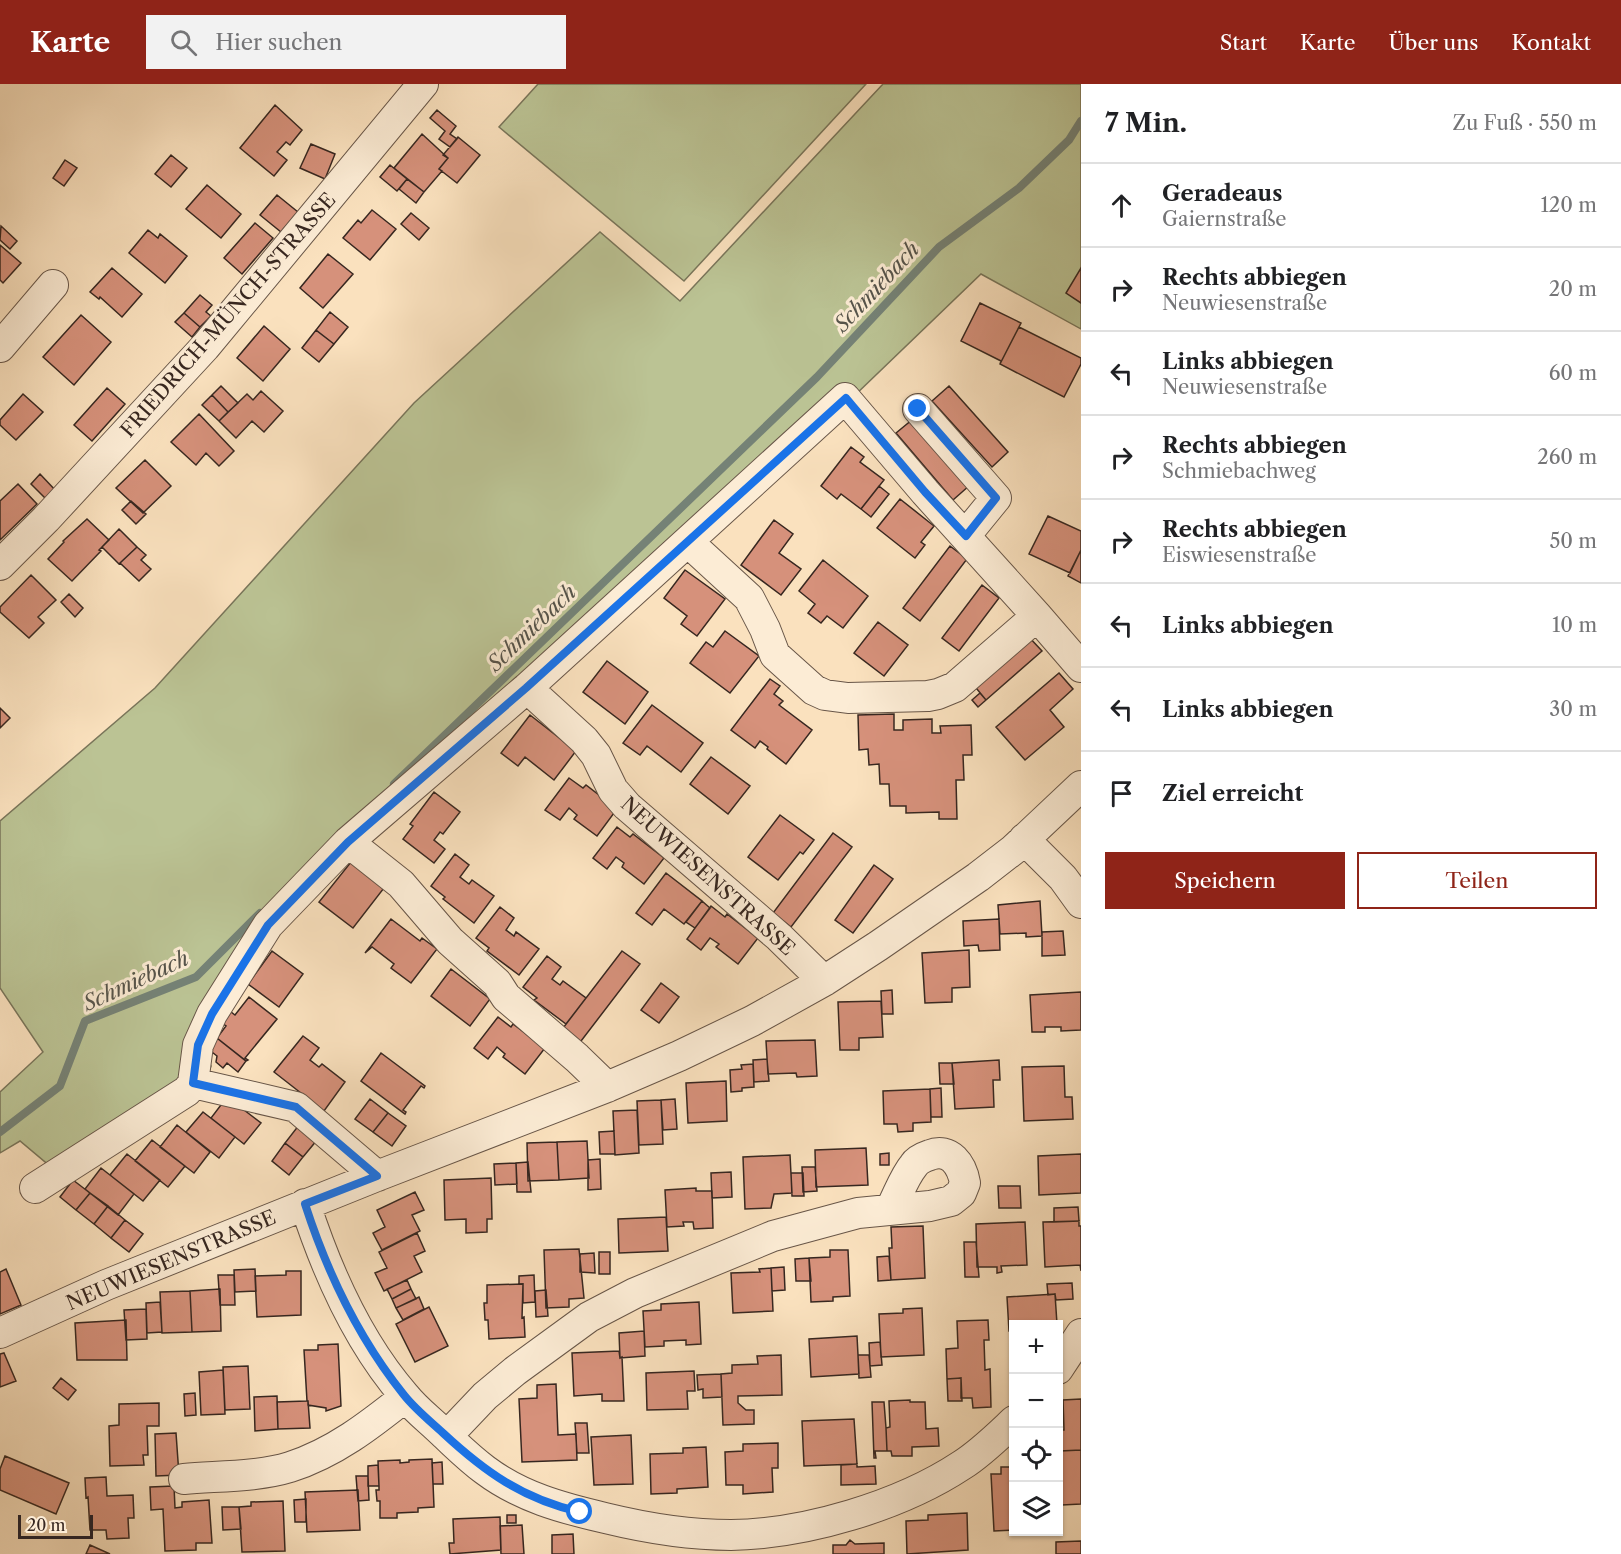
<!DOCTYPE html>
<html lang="de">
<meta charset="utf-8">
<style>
:root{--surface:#fff;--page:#f2f2f2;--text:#202124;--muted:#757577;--line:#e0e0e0;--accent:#8f2418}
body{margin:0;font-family:"Libre Caslon Text",serif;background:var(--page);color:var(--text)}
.controls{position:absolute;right:18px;bottom:18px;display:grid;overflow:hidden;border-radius:0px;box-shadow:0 2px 4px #0004}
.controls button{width:54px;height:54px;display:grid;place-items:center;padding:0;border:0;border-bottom:2px solid var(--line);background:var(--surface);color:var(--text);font:30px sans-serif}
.scale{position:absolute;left:18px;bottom:15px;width:75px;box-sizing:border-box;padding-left:6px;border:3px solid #372720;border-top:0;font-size:16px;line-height:21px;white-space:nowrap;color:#372720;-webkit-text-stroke:4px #fcecd5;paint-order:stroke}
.stop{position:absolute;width:18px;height:18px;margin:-14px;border:4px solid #1a73e8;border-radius:50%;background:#fff}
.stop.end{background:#1a73e8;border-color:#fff;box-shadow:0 2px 6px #0008}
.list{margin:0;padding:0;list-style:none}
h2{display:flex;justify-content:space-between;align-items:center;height:78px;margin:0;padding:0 24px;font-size:26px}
h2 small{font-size:20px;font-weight:400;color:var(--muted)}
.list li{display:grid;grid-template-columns:39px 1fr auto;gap:18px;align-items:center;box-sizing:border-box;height:84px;padding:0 24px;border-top:2px solid var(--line)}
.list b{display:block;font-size:22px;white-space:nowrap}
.list p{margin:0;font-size:20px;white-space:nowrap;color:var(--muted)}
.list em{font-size:20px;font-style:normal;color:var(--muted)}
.actions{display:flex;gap:12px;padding:18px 24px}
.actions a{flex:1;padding:14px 0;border:2px solid var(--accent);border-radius:0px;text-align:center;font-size:21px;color:var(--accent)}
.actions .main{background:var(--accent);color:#fff}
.icon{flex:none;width:33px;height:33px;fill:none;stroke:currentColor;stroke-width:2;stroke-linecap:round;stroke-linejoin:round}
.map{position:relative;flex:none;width:1081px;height:1470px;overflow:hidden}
header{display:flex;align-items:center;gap:36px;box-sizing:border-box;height:84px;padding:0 30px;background:var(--accent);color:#fff}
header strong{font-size:28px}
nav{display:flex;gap:33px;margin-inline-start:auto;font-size:21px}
.search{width:420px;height:54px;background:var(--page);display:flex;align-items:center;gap:15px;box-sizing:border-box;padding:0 21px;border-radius:0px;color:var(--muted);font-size:22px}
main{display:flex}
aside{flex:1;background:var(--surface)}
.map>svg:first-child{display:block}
.green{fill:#bbc394;stroke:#79755a;stroke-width:1.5}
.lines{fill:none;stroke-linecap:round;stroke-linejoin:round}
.stream{stroke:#758276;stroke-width:8}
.building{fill:#d6917b;stroke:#372720;stroke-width:1.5}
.minor-casing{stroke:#685648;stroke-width:32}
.minor{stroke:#fcecd5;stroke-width:30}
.route{stroke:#1a73e8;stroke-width:8}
.labels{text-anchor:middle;stroke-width:6;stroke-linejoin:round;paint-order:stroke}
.street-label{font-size:20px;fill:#372720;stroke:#fcecd5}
.water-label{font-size:21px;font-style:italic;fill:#56544b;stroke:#fcecd5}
</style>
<header>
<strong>Karte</strong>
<div class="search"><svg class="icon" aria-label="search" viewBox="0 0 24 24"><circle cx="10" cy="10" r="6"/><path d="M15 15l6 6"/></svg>Hier suchen</div>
<nav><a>Start</a><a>Karte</a><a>Über uns</a><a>Kontakt</a></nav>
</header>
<main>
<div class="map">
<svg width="1081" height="1470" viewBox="0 0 1081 1470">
<rect width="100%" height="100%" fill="#fae1be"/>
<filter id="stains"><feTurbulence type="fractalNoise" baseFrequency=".00333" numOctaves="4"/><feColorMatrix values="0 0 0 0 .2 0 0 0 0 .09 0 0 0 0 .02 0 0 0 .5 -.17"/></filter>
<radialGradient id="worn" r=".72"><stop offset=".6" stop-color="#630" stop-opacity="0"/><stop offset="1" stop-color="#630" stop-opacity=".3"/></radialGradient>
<path class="green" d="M538 0H866L684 197 499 43Z
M883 0H1081V245L981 190 773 390 285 830 201 961 211 982 202 1007 63 1093 20 1057 0 1069V1008L43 968 0 904V737L155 604 414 319 600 148 680 217Z"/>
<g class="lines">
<path class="stream" d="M394 700 817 293 939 163 1019 104 1069 56 1081 37
M0 1048 60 1002 85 937 196 893 260 829"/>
</g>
<path class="building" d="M275 21 302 46 290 61 286 58 277 68 287 76 274 92 240 64Z
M437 26 456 42 450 50 457 55 450 63 439 55 445 47 430 34Z
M422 50 448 74 439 85 442 87 424 108 394 84Z
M458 53 480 71 457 99 439 85 448 74 443 71Z
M311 60 335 70 325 95 300 84Z
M171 71 187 84 171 103 155 90Z
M65 76 77 84 64 102 53 94Z
M390 81 407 95 397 107 380 93Z
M407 95 424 108 416 119 399 105Z
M207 101 241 130 221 154 186 125Z
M277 111 298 128 281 148 260 131Z
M372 126 396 145 370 176 343 154 358 136 361 139Z
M411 129 429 144 419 156 401 140Z
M255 139 273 154 242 190 224 174Z
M1 142 17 157 10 165 0 156Z
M148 146 158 154 160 150 187 172 165 199 129 169Z
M0 161 21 179 3 199 0 196Z
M328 170 353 190 323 224 300 204Z
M112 184 142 210 122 233 100 213 99 215 90 208Z
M1081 184V219L1066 209Z
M200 211 212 221 206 228 211 232 200 243 184 229Z
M980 219 1021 239 1000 280 1001 277 961 257Z
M330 228 348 243 334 260 316 246Z
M184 229 200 243 192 253 175 238Z
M81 231 111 258 74 301 43 273Z
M264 242 290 265 263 297 237 274Z
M1019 243 1081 274V280L1064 313 1000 280Z
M316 246 334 260 319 278 302 264Z
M221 302 238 319 228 328 212 311Z
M949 302 1008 368 992 383 932 317Z
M107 304 125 320 92 357 74 341Z
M261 307 283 327 264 348 252 337 236 354 219 337 247 310 253 316Z
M23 310 43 328 16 356 0 341V336Z
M212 311 228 328 219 337 202 321Z
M199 330 234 367 219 382 206 369 196 381 171 358Z
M913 335 970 401 953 416 896 349Z
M851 363 864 373 860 378 884 396 861 425 841 410 837 415 821 402Z
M145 376 171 402 143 429 116 404Z
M40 390 57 408 48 417 31 400Z
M18 400 37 420 0 456V417Z
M879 402 889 410 871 433 861 425Z
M900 415 934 442 921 458 925 461 915 474 877 444Z
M131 417 146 430 136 440 122 426Z
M1048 432 1081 447V466L1070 489 1029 470Z
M87 435 109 456 99 466 101 467 72 497 48 475 64 458 63 457Z
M774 436 793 450 779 469 801 485 781 511 741 481Z
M119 445 137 463 119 480 102 463Z
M950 462 967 475 920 537 903 524Z
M137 463 146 471 141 476 151 485 139 497 120 479Z
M1081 466V499L1068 492Z
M823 476 868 512 843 544 827 532 821 539 808 529 815 520 799 507Z
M685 486 725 515 697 552 681 540 687 532 664 514Z
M31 491 56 516 38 533 44 539 29 554 0 528V523Z
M982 501 999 514 959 567 942 554Z
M69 510 83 524 75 533 61 518Z
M878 538 908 561 884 592 854 569Z
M725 547 759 572 730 609 690 579 706 558 713 563Z
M1027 551 1042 567 986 616 972 599Z
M607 577 648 608 625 640 583 608Z
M1059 589 1073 605 1050 626 1064 643 1025 676 996 643Z
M770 595 780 602 774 610 783 617 779 621 812 646 786 680 767 665 768 663 760 657 755 664 731 646Z
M980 609 986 616 978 623 972 616Z
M652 621 703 659 681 688 647 662 640 671 623 659Z
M0 624 10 634 0 644Z
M894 630V646H903V636L932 635V649H941L940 642 971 641 972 671H963L964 696H956L957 735H939V728L906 729V722H890L889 700H880L879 680 869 681 868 665 859 666 858 631Z
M530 631 576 667 554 696 525 673 518 682 501 669Z
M711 673 750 702 728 730 690 700Z
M569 694 583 704 586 701 617 725 597 752 574 735 577 731 569 724 560 736 545 726Z
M434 708 460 728 443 750 440 748 434 756 445 765 434 779 403 755 413 742 410 740Z
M780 731 814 756 803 770 800 768 778 796 748 773Z
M617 743 630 753 633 750 664 774 644 800 622 783 624 779 616 773 607 785 593 774Z
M833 749 852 763 791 843 773 829Z
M455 770 469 781 460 793 469 800 472 796 494 812 474 839 443 815 445 813 431 802Z
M351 778 384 804 353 844 319 818Z
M874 781 893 795 853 849 835 836Z
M666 789 702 817 684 840 664 825 652 841 636 829Z
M702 817 710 824 695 844 686 838Z
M1040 817 1042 852 1026 853V849L1000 850 998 821Z
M711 822 725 833 727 830 758 854 738 880 716 863 719 860 710 854 701 866 687 855Z
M500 823 514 834 506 846 514 852 516 848 539 865 519 891 487 867 489 864 476 854Z
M391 835 420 857 422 854 437 865 411 899 391 884 394 880 372 863 365 869Z
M999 835 1000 866 979 867 978 861 964 862 963 837Z
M1063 847 1065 871 1042 872V848Z
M969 866 970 903 952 904V918L925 919 922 869Z
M272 867 303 890 279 923 248 900Z
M622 867 640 880 578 961 560 948Z
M547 872 561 883 552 895 560 901 563 897 586 914 566 940 534 916 537 914 523 903Z
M451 885 490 915 470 942 431 912Z
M661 899 679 913 659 939 641 926Z
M892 906 893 930H882L881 907Z
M1081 908V946L1061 947V943H1045V948H1032L1030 911Z
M249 913 277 935 245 974 248 976 246 977 217 954 226 942 222 939 231 928 235 931Z
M881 917 883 953 859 954V966H840L838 918Z
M498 933 511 943 513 940 545 964 525 990 503 973 505 970 497 963 488 975 474 964Z
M303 952 319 964 310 976 319 983 322 980 345 998 324 1027 274 988Z
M217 954 246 977 238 988 227 979 223 984 216 978 217 972 208 965Z
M815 956 817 992 797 993 796 989 768 990 766 957Z
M381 969 425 1002 424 1004 421 1002 403 1026 406 1028 405 1030 361 997Z
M767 975 769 997 754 998 753 976Z
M999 976 1000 996H993L994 1023 955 1025 952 979Z
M939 979H952L954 1000H940Z
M753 980 754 1003 742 1004V1007L731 1008 730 986 742 985 741 981Z
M1064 982 1065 1013H1072L1073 1035 1024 1037 1022 983Z
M726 997 727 1037 688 1039 686 999Z
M941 1004 942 1033H931L930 1005Z
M930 1005 931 1038 913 1039V1047L898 1048 897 1040H884L883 1007Z
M227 1013 261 1039 244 1060 211 1034Z
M370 1015 388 1029 373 1048 355 1035Z
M675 1015 677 1045 663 1046 661 1016Z
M661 1016 663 1060 639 1061 637 1017Z
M637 1026 639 1069 615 1071 613 1027Z
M203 1028 235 1053 219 1074 186 1048Z
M388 1029 406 1042 392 1062 373 1048Z
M177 1041 210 1068 194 1089 160 1063Z
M299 1041 317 1056 303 1073 285 1059Z
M614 1047 615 1070H600L599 1048Z
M152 1056 185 1082 168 1103 135 1077Z
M587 1057 589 1094 559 1096 557 1058Z
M557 1058 559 1096 528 1097 527 1059Z
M285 1059 303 1073 289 1091 272 1077Z
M866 1064 868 1101 816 1103 815 1066Z
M889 1069V1081H880V1070Z
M127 1070 160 1096 143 1117 110 1091Z
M1081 1070V1109L1039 1111 1038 1072Z
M790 1071 792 1109 774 1110 771 1124 745 1125 743 1073Z
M600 1075 601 1105 588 1106V1076Z
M528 1078 531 1108H517L516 1079Z
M516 1079 517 1100 495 1101 494 1080Z
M802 1083H815L817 1107 803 1108Z
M101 1084 134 1110 118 1131 85 1105Z
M731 1088 732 1113 712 1114 711 1089Z
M791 1089H803L804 1112H792Z
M491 1094 492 1135H487V1148L466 1149V1135L445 1136 444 1096Z
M73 1096 90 1109 76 1126 60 1113Z
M998 1102H1020L1021 1124H999Z
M696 1104V1107H712L713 1144 694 1145 693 1138H683L684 1142 667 1143 665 1106Z
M415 1108 424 1126 412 1131 420 1147 382 1166 373 1149 385 1143 377 1126Z
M90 1109 108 1122 94 1140 76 1126Z
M108 1122 125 1136 111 1154 94 1140Z
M1078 1123 1079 1137 1054 1138V1124Z
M666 1133 668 1167 619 1169 618 1135Z
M125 1136 143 1150 129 1168 111 1154Z
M1079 1137V1142H1081V1187L1080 1181 1045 1183 1043 1138Z
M1025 1138 1027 1181 1001 1182 1002 1188 997 1189V1183H977L976 1140Z
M923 1142 925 1194 891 1196 889 1164H892L891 1143Z
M417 1149 425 1167 414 1172 422 1188 384 1207 375 1189 387 1184 379 1168Z
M964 1158H976L979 1193H965Z
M579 1165 584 1214 569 1215V1223L546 1224 544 1166Z
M830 1166H848L850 1212 833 1213V1217L811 1218 809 1174 830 1173Z
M599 1168H610V1190H599Z
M594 1169 595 1189 580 1188V1170Z
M889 1172 891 1196 878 1197 877 1173Z
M809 1174 811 1197H796L795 1175Z
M784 1183 785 1206 772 1207 771 1184Z
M771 1184 773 1227 733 1229 731 1189 760 1188 759 1185Z
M6 1185 21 1221 0 1230V1188Z
M255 1185 256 1207 235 1208 234 1186Z
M286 1187H301V1231L257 1233 255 1192 286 1191Z
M218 1191H234L235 1221H220Z
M534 1191 535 1218 523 1219V1200H519V1192Z
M407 1196 411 1205 392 1215 387 1205Z
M1072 1199 1073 1215 1056 1216 1055 1210 1048 1211 1047 1200Z
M523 1200 522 1234 524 1233 525 1253 489 1255 488 1236H485L484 1219H487V1201Z
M220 1205 221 1247 192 1248 190 1207Z
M411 1205 416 1215 396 1224 392 1215Z
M546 1206 548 1232 536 1233 535 1207Z
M190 1207 192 1248 162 1249 160 1208Z
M1055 1210 1057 1240H1014V1247H1009L1007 1213Z
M419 1213 424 1225 403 1236 396 1224Z
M160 1218 162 1248 147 1249 146 1219Z
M699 1218 701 1260 686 1261V1256L664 1257V1262L645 1263 643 1227 661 1226V1220Z
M429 1223 448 1262 415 1278 396 1240Z
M922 1224 924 1271 881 1273 879 1230 903 1229V1225Z
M146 1225 147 1255 126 1256 124 1226Z
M126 1236 127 1276H77L75 1239Z
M988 1236 989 1256H984L985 1286 990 1285 991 1323 973 1324 972 1314H961V1294L947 1295 946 1265 958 1264 957 1237Z
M644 1247 645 1272 620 1274 619 1249Z
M857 1252 859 1290 811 1293 809 1255Z
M880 1258 882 1281 870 1282 869 1259Z
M338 1260 341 1322 326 1327V1324L308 1321V1317H307L304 1266H318V1261Z
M619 1267 620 1274 622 1273 624 1317H602V1310L574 1312 572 1269Z
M4 1269 16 1297 0 1303V1270Z
M781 1271 782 1311 738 1312V1319L746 1326H754V1340L723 1341 721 1290 732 1289V1281L758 1280 757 1272Z
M858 1271H869L871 1293 859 1294Z
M248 1282 250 1325 225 1326 223 1283Z
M223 1286 225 1330 201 1331 199 1288Z
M694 1287 695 1307H687L688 1325 647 1326 646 1289Z
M721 1290 722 1313 703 1314V1305L698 1306 697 1291Z
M61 1294 76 1306 68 1316 53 1304Z
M961 1294 962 1317H948L947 1295Z
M556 1300 558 1351 576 1350 577 1376 522 1378 519 1315 537 1314V1301Z
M195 1309 196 1331 185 1332 184 1310Z
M277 1312 278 1345 255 1347 254 1313Z
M1081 1315V1366L1060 1367 1059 1346H1064L1063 1316Z
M910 1316V1318H925L926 1345 938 1344 939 1362 912 1363V1372H892L891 1367H887L886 1344 890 1343 889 1317Z
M307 1317H308L310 1344 278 1345 277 1318Z
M872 1318H884L886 1344 887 1367H875L876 1374H874Z
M159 1319V1342H147L148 1371H143L144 1381 110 1382 109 1342 119 1341V1320Z
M854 1335 857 1380 804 1382 802 1337Z
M575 1339H587L589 1369H577Z
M176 1349 179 1391 156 1392 155 1350Z
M631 1351 633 1400 594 1401 591 1353Z
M778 1359V1384H772L773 1408 743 1410V1401H726L725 1368 743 1367V1360Z
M706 1363 708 1403 677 1405V1409L651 1410 650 1370 683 1369V1364Z
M1081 1366V1420L1062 1421 1060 1367Z
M5 1372 69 1399 56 1430 0 1406V1385Z
M432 1375 434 1423 418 1424V1428L397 1429V1434H380V1417H377L376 1406H379V1402L378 1377 400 1376V1379L409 1378V1376Z
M442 1378 443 1400H433L432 1379Z
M857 1380V1383L875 1382 876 1400 841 1401V1381Z
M378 1381 379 1402H368V1382Z
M1001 1383H1014V1446L994 1447 991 1390H1001Z
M356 1392H368L369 1416 358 1417Z
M106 1393 107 1412 133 1411 134 1434H128L129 1454 107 1455 106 1446H90L88 1413 86 1414 85 1394Z
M174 1402 175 1424 182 1423V1418L209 1416 212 1459H196V1466L165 1467 163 1425 151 1426 150 1403Z
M358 1406 360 1446 307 1448 305 1408Z
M306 1415V1438H295L294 1416Z
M283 1417 285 1467 242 1468 239 1423 251 1422V1418Z
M222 1423H239L241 1445 223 1446Z
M967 1429 968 1466 907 1470 906 1437 928 1436V1431Z
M507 1431H516V1439H507Z
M500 1433 501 1466 450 1470 449 1459H454L453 1435Z
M522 1441 524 1470H501L500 1442Z
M573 1450 574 1470H552V1451Z
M850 1456 855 1460 884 1459V1470H833V1461H846Z
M1081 1457V1470H1056V1458Z
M90 1461 110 1470H86Z"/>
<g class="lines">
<g class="minor-casing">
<path id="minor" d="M0 263 53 201
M918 325 996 414 965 452
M688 458 749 514 765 545 775 571 814 606 825 611 848 614 928 612 938 610 955 603 1037 532
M0 481 46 435 205 263 423 0
M527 604 584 656 596 671 613 706 627 722 779 853 824 897
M1024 755 1063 794 1081 819
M348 758 401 800 450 857 497 899 506 913 577 974 607 1003
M193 999 296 1023 377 1092
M35 1104 187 1007 193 999 198 961 212 930 268 841 348 758 527 604 845 314 925 408 1037 532 1081 583
M305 1120C327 1188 358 1258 405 1312 416 1326 431 1337 444 1350 457 1362 470 1375 485 1386 521 1413 562 1424 605 1434 646 1444 689 1451 731 1451 805 1450 900 1422 962 1381 981 1369 998 1352 1014 1337
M0 1249 106 1201 377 1092 607 1003 679 972 752 937 824 897 878 862 978 793 1013 766 1081 702
M1058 1285 1081 1250
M447 1352 485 1312 515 1287 589 1233 635 1209 773 1152 858 1129 930 1122 951 1117 961 1109 965 1099C962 1081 950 1063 930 1071 924 1073 917 1076 914 1081 904 1093 898 1111 891 1124
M184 1395C217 1392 258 1393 290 1383 334 1369 370 1341 405 1313"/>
</g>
<use href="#minor" class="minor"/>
</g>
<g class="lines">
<path class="route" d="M580 1428C523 1415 485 1388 443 1349 430 1337 415 1325 404 1311 359 1255 327 1188 305 1120L377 1092 296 1023 193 999 198 961 212 930 268 841 348 758 526 604 846 314 925 408 966 452 996 414 918 325"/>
</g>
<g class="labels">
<g class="street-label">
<text transform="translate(228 231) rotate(-49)" y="7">FRIEDRICH-MÜNCH-STRASSE</text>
<text transform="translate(708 792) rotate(42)" y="7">NEUWIESENSTRASSE</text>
<text transform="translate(171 1176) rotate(-23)" y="7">NEUWIESENSTRASSE</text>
</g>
<g class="water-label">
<text transform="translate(877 203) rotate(-47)" y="7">Schmiebach</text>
<text transform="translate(532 544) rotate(-44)" y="7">Schmiebach</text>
<text transform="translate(136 897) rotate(-25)" y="7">Schmiebach</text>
</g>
</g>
<rect width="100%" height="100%" filter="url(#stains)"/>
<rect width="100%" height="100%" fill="url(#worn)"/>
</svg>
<div class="controls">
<button>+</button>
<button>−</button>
<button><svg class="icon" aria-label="locate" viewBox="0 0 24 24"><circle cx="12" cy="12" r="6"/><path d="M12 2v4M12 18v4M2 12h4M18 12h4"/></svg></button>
<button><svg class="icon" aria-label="layers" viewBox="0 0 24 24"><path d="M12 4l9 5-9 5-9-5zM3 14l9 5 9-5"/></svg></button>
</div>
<div class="scale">20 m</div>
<div class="stop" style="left:580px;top:1428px"></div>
<div class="stop end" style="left:918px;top:325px"></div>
</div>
<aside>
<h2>7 Min.<small>Zu Fuß · 550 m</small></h2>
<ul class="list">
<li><svg class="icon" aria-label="ahead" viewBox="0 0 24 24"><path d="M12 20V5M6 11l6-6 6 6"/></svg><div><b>Geradeaus</b><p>Gaiernstraße</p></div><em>120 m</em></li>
<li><svg class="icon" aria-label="right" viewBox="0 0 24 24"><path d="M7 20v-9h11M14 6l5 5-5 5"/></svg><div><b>Rechts abbiegen</b><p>Neuwiesenstraße</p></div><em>20 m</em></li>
<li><svg class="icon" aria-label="left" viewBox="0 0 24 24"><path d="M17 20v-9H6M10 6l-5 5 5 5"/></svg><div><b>Links abbiegen</b><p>Neuwiesenstraße</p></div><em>60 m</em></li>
<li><svg class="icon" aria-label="right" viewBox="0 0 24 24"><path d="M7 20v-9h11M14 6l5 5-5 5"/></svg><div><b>Rechts abbiegen</b><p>Schmiebachweg</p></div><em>260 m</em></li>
<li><svg class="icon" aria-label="right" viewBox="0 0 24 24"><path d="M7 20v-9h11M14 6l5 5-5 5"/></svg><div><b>Rechts abbiegen</b><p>Eiswiesenstraße</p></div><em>50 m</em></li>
<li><svg class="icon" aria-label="left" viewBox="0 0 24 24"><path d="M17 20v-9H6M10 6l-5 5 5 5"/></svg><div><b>Links abbiegen</b></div><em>10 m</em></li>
<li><svg class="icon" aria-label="left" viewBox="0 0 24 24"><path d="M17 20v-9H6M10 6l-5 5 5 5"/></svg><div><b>Links abbiegen</b></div><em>30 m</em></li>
<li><svg class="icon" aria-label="arrive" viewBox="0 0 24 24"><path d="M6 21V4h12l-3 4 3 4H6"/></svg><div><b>Ziel erreicht</b></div></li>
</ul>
<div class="actions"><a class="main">Speichern</a><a>Teilen</a></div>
</aside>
</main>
